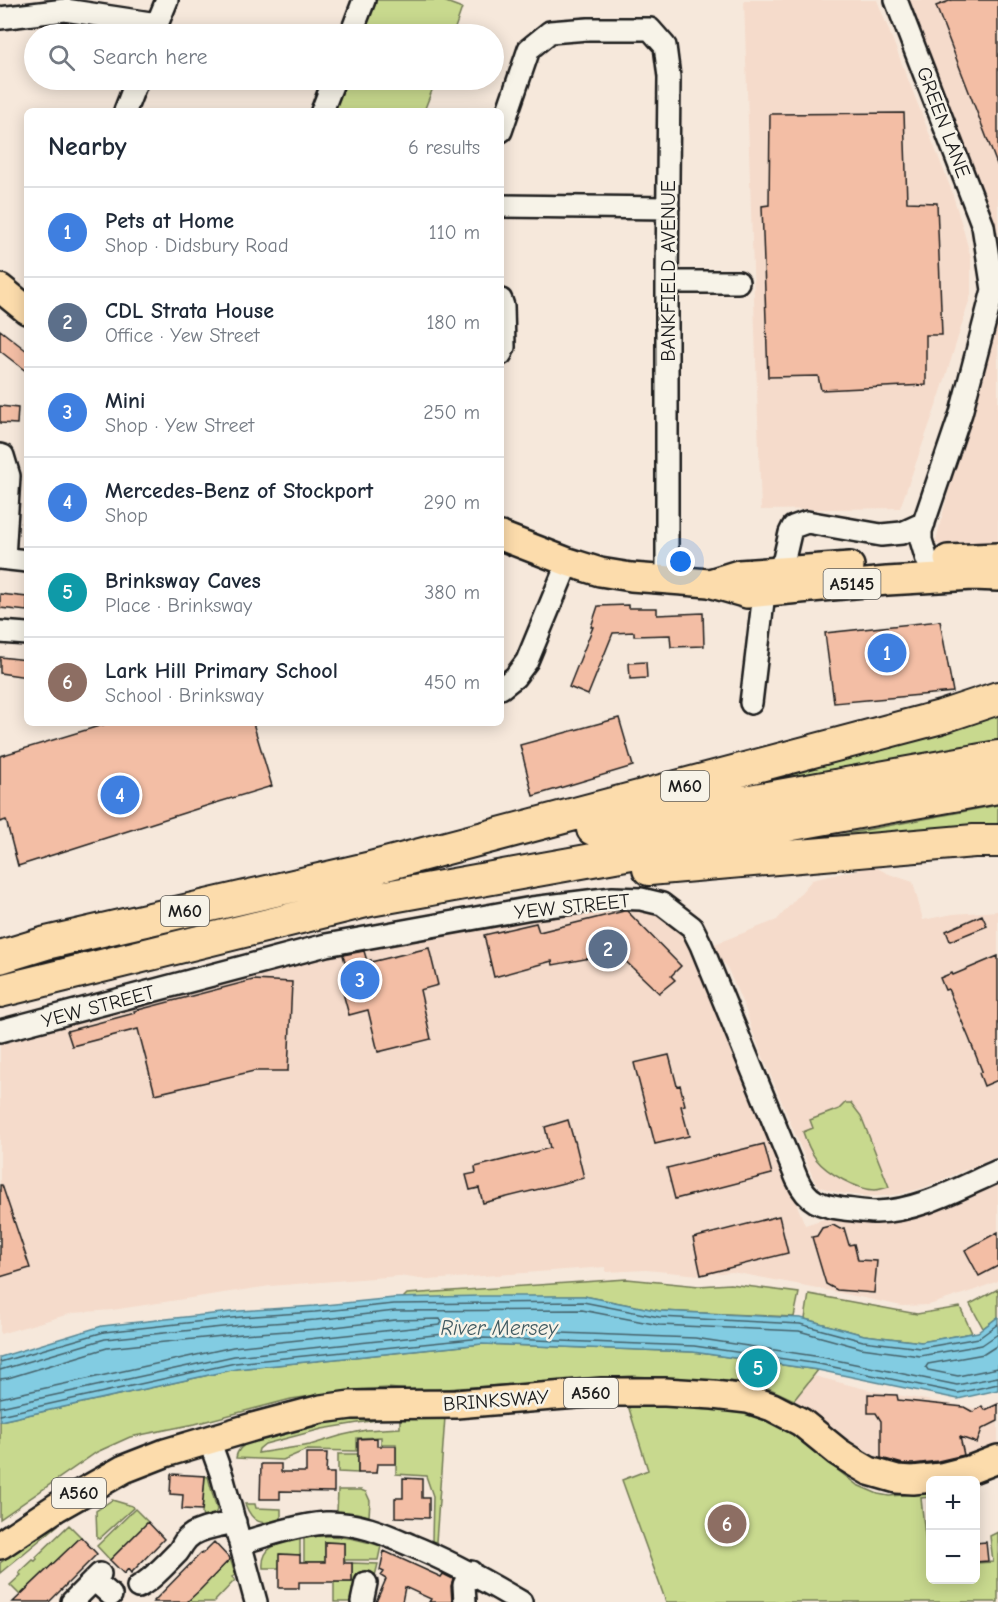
<!DOCTYPE html>
<meta charset="utf-8">
<style>
:root{--surface:#fff;--page:#f2f2f3;--text:#1f2937;--muted:#747a83;--line:#e0e1e3;--accent:#b45309}
body{margin:0;font-family:"Comic Neue",sans-serif;background:var(--page);color:var(--text)}
.controls{position:absolute;right:18px;bottom:18px;display:grid;overflow:hidden;border-radius:9px;box-shadow:0 3px 15px #0003}
.controls button{width:54px;height:54px;display:grid;place-items:center;padding:0;border:0;border-bottom:2px solid var(--line);background:var(--surface);color:var(--text);font:30px sans-serif}
.you{position:absolute;left:681px;top:562px;width:21px;height:21px;margin:-15px;border:4px solid #fff;border-radius:50%;background:#1a73e8;box-shadow:0 0 0 9px #1a73e833}
.badge{display:grid;place-items:center;width:39px;height:39px;border-radius:50%;background:var(--accent);color:#fff;font-size:20px;font-weight:700}
.pin{position:absolute;translate:-50% -50%;border:3px solid #fff;box-shadow:0 2px 6px #0006}
.list{margin:0;padding:0;list-style:none}
h2{display:flex;justify-content:space-between;align-items:center;height:78px;margin:0;padding:0 24px;font-size:26px}
h2 small{font-size:20px;font-weight:400;color:var(--muted)}
.list li{display:grid;grid-template-columns:39px 1fr auto;gap:18px;align-items:center;box-sizing:border-box;height:90px;padding:0 24px;border-top:2px solid var(--line)}
.list b{display:block;font-size:22px;white-space:nowrap}
.list p{margin:0;font-size:20px;white-space:nowrap;color:var(--muted)}
.list em{font-size:20px;font-style:normal;color:var(--muted)}
.icon{flex:none;width:33px;height:33px;fill:none;stroke:currentColor;stroke-width:2;stroke-linecap:round;stroke-linejoin:round}
.map{position:relative;flex:none;width:998px;height:1602px;overflow:hidden}
.search{position:absolute;background:var(--surface);box-shadow:0 3px 15px #0003;left:24px;top:24px;width:480px;height:66px;display:flex;align-items:center;gap:15px;box-sizing:border-box;padding:0 21px;border-radius:33px;color:var(--muted);font-size:22px}
.panel{position:absolute;background:var(--surface);box-shadow:0 3px 15px #0003;left:24px;top:108px;width:480px;height:618px;border-radius:9px}
.map>svg:first-child{display:block}
.built{fill:#f5dbcb}
.green{fill:#c8d98e;stroke:#727a55;stroke-width:1.5}
.water{fill:#82cce2;stroke:#598693;stroke-width:1.5}
.lines{fill:none;stroke-linecap:round;stroke-linejoin:round}
.shore{stroke:#45626b;stroke-width:1.5}
.building{fill:#f3bea5;stroke:#1c1c1c;stroke-width:1.5}
.minor-casing{stroke:#1c1c1c;stroke-width:26}
.major-casing{stroke:#1c1c1c;stroke-width:32}
.highway-casing{stroke:#1c1c1c;stroke-width:36}
.minor{stroke:#f7f3e8;stroke-width:21}
.major{stroke:#fcdcac;stroke-width:27}
.highway{stroke:#fcdcac;stroke-width:32}
.labels{text-anchor:middle;stroke-width:5;stroke-linejoin:round;paint-order:stroke}
.shield{fill:#f7f3e8;stroke:#5e5c59;stroke-width:1.5}
.shield-label{font-size:18px;font-weight:bold;fill:#1c1c1c}
.street-label{font-size:20px;fill:#1c1c1c;stroke:#f7f3e8}
.water-label{font-size:21px;font-style:italic;fill:#405a61;stroke:#f7f3e8}
</style>
<div class="map">
<svg width="998" height="1602" viewBox="0 0 998 1602">
<rect width="100%" height="100%" fill="#f6e8db"/>
<filter id="ink" filterUnits="userSpaceOnUse"><feTurbulence type="fractalNoise" baseFrequency=".0167" numOctaves="2"/><feDisplacementMap in="SourceGraphic" scale="12" xChannelSelector="R" yChannelSelector="G"/><feConvolveMatrix kernelMatrix="1 2 1 2 8 2 1 2 1" color-interpolation-filters="sRGB"/></filter>
<g filter="url(#ink)">
<path class="built" d="M744 0H877L951 189 962 225 971 258V295L941 392 900 508 761 510Z
M905 0H998V258Z
M998 314V545L975 548 935 544 950 485Z
M873 866 889 874 913 882 923 920 953 914 998 911V1156L923 1188 901 1194 884 1196H863L838 1193 820 1187 814 1180 751 1028 746 1011 726 965 717 957 712 945 777 920 812 880Z
M633 909 654 914 672 924 686 938 693 952 735 1050 805 1225 830 1217 902 1219 924 1215 998 1184V1281L975 1290 929 1305 902 1306 812 1287 732 1272 700 1275 646 1270 606 1272 605 1267 428 1280 399 1276 270 1286 112 1310 73 1313 0 1334V1045L161 997 323 959 324 956 472 929 598 912Z
M814 1376 873 1391 974 1408 981 1406 988 1407 998 1402V1444L955 1460 925 1467H917L879 1458 847 1440 794 1400Z"/>
<path class="green" d="M373 0H441L462 8 453 34H360Z
M342 80H436L424 111H330Z
M998 710V741L724 788Z
M998 805V830L765 849Z
M845 1103H851L861 1116 889 1187C884 1188 880 1190 875 1190 857 1190 827 1173 816 1159 810 1151 806 1141 803 1132L813 1128 810 1120 839 1109Z
M627 1279 699 1286 730 1284 799 1293 794 1317 660 1311 584 1296 403 1298 407 1294Z
M998 1289V1317L983 1328 970 1304Z
M809 1294 917 1314 960 1307 972 1333 922 1342 864 1335 805 1319Z
M482 1344 693 1352 818 1370 794 1400 768 1388 742 1382 632 1376 417 1391 388 1388 353 1390 291 1399 195 1424 130 1437 97 1452 0 1519V1421L236 1369Z
M627 1402 737 1410 760 1416 784 1428 857 1485 878 1494 889 1496 930 1493V1497L921 1498 928 1564 930 1565V1580H976V1563L993 1562 990 1536 998 1532V1602H666L622 1480 648 1470Z
M353 1417 388 1418 322 1429 265 1444 259 1449 258 1453 310 1445 343 1435 366 1430 400 1428V1418L445 1417 436 1542 432 1541 433 1496 426 1476 396 1474V1444H381V1437L357 1438V1451L306 1450 283 1460 236 1458C237 1450 242 1446 249 1442L324 1421Z
M338 1454H358V1473L338 1472Z
M205 1476 208 1477 217 1510 213 1517 204 1521 202 1514Z
M338 1490H361L366 1492 370 1501 369 1516 357 1513 337 1512Z
M112 1500 132 1506 133 1508 99 1539 97 1538 96 1511Z
M245 1504H255L256 1508 281 1509V1520C261 1525 253 1524 245 1504Z
M135 1509 148 1522 110 1560 97 1546Z
M57 1523 58 1525 0 1573V1563Z
M69 1525 81 1537 20 1595 10 1585 21 1575 19 1573 33 1560 35 1561 37 1559 36 1557Z
M319 1536C341 1535 360 1540 381 1546L378 1560H342L344 1557V1543L325 1542V1557L330 1562H304V1538Z
M300 1539V1555L280 1554 279 1568H263C261 1544 282 1543 300 1539Z
M230 1559 236 1575 232 1577 235 1580 214 1602H187Z
M352 1563 378 1564 374 1580 355 1602H334V1582H352Z"/>
<path class="water" d="M480 1296H584L660 1311 801 1318 864 1335 921 1342 978 1332 998 1317V1390L958 1399 818 1370 693 1352 482 1344 236 1369 0 1421V1357L102 1326 240 1311 315 1306 394 1298Z"/>
<g class="lines">
<path class="shore" d="M998 1345 984 1354 928 1364 926 1367 928 1370 958 1376 998 1368
M0 1362 104 1332 241 1317 315 1312 394 1304 583 1302 659 1317 800 1324 863 1341 921 1348 979 1338 998 1324
M0 1370 105 1339 242 1325 316 1320 395 1311 582 1310 659 1325 799 1331 861 1348 920 1356 982 1345 998 1334
M0 1379 8 1378 107 1348 242 1334 317 1329 395 1320 440 1319 442 1322 440 1325 233 1347 0 1398
M0 1407 234 1356 482 1330 695 1338 821 1357 957 1385 998 1377
M0 1415 235 1363 482 1338 694 1346 819 1364 958 1393 998 1384"/>
</g>
<path class="building" d="M952 0H998V167L936 6Z
M904 113 907 202 937 203 942 335H926V385L821 390 818 376 768 377 762 206 769 205 770 114Z
M0 330 27 351V372L0 351Z
M0 406 18 408 17 424 0 423Z
M0 594 27 597V611L0 608Z
M628 605V608H657V615L703 613 704 646 671 647 670 635 634 636V632L613 633 588 695 569 687 593 627H591L598 606Z
M940 621 953 692 834 703 825 633Z
M0 657 27 660V677L0 673Z
M646 662 647 678 630 679 629 663Z
M619 718 633 766 533 796 520 745Z
M109 723H253L272 786 209 805 18 866 6 820 0 822V756Z
M624 911H627L681 966 671 976 675 980 659 993 617 953 553 965 552 961 494 977 484 935 536 923 539 932Z
M982 915 987 926 950 941 946 931Z
M429 948 438 985 420 990 431 1039 378 1052 368 1010 349 1015 343 993 346 966 343 955 364 951 367 961 371 960V962Z
M998 956V1080L984 1086 979 1073 982 1071 969 1038 948 989 945 990 940 978 952 973 953 975Z
M253 980 292 982 288 1071H254L155 1094 138 1029 72 1046 67 1031 135 1013 134 1011Z
M669 1055 677 1086 680 1085 685 1105 681 1106 689 1136 655 1144 634 1063Z
M568 1120 574 1141H575L584 1178 483 1203 479 1188 470 1190 466 1175 476 1173 475 1167 550 1148 545 1127Z
M764 1144 772 1174 675 1199 667 1168Z
M0 1185H2L30 1268 0 1277Z
M779 1216 788 1253 701 1275 693 1238Z
M833 1225 840 1229 844 1228 849 1245 854 1244 858 1260 877 1261 874 1293 837 1290 826 1284 812 1237 817 1236 822 1228Z
M998 1232V1266L979 1276 965 1250Z
M868 1394 897 1395 898 1400 964 1407 973 1412 982 1406 985 1410 998 1404V1421L982 1429 977 1443 960 1437 964 1455 938 1461 913 1464H903L881 1458V1421L876 1413H868Z
M377 1438V1446H396V1464H377L376 1473H358V1439Z
M306 1453H327L326 1473H334V1492L280 1491V1499H260L261 1464H281V1472H306Z
M171 1474 205 1476 202 1510 182 1509 183 1495 170 1494Z
M403 1478 422 1479V1498H429V1518L395 1517V1498H403Z
M148 1522 164 1539 131 1573 128 1569 124 1574 110 1560Z
M81 1537 97 1554 49 1602H13Z
M214 1542 230 1559 200 1590 187 1602H153L201 1553 202 1554Z
M325 1542 344 1543V1563H352V1582H299V1588H279V1554L300 1555V1562H325Z
M986 1542 988 1561 975 1562V1543Z
M384 1551 441 1577 443 1574 453 1579 451 1586 452 1602H429L431 1599 405 1587 402 1602H376L386 1579 381 1576 384 1572 380 1570Z"/>
<g class="lines">
<g class="minor-casing">
<path id="minor" d="M896 0 983 226 993 290 961 413 921 531V540L927 560
M0 18 65 10 157 24
M153 34 167 0
M351 34 364 0
M125 111 137 80
M322 111 334 80
M501 131 529 49 550 32 588 29H650L665 46 669 77 667 282V581
M501 206 668 208
M667 282H738
M501 300 503 306 504 347 501 354
M0 455 3 456 9 476 4 558
M0 558 27 561
M0 632 27 634
M501 688 515 677 527 661 568 562
M751 703 764 593 784 559 790 533 793 527 807 522 881 535 902 533 924 523
M0 1031 326 945 532 908 613 898 641 899 662 904 692 927 701 945 797 1179C808 1203 820 1205 844 1209 855 1210 866 1212 876 1212 919 1211 959 1188 998 1171
M209 1440 222 1476 256 1602
M241 1543C268 1535 298 1525 326 1523 357 1522 383 1533 410 1545 450 1561 484 1580 521 1602
M94 1580 111 1595
M138 1587C153 1579 166 1564 178 1552 184 1544 183 1540 193 1534 205 1527 222 1525 235 1522
M72 1602 100 1574
M362 1602 366 1583
M465 1602 464 1585 471 1572"/>
</g>
<g class="major-casing">
<path id="major" d="M0 288 27 310
M501 536 568 562 600 572 631 577 709 583 747 594 887 581 973 576 998 577
M948 559 998 557
M710 583 739 574 850 566
M0 1545 57 1507 124 1469 165 1453 253 1427 321 1409 351 1405 456 1404 602 1392H665L713 1395 748 1399 772 1407 801 1422 838 1452 857 1464 869 1471 897 1479 913 1480 941 1477 972 1469 998 1459"/>
</g>
<g class="highway-casing">
<path id="highway" d="M593 829 998 757
M649 869 974 841H998
M0 957 46 943 371 868 941 717 998 698
M0 991 370 900 998 787"/>
</g>
<use href="#minor" class="minor"/>
<use href="#major" class="major"/>
<use href="#highway" class="highway"/>
</g>
</g>
<g class="labels">
<g class="shield">
<rect x="823.5" y="569" width="57" height="30" rx="4.5"/>
<rect x="661" y="771" width="48" height="30" rx="4.5"/>
<rect x="161" y="896" width="48" height="30" rx="4.5"/>
<rect x="564" y="1378" width="54" height="30" rx="4.5"/>
<rect x="52" y="1478" width="54" height="30" rx="4.5"/>
</g>
<g class="shield-label">
<text x="852" y="590">A5145</text>
<text x="685" y="792">M60</text>
<text x="185" y="917">M60</text>
<text x="591" y="1399">A560</text>
<text x="79" y="1499">A560</text>
</g>
<g class="street-label">
<text transform="translate(944 122) rotate(69)" y="7">GREEN LANE</text>
<text transform="translate(668 271) rotate(-90)" y="7">BANKFIELD AVENUE</text>
<text transform="translate(572 906) rotate(-6)" y="7">YEW STREET</text>
<text transform="translate(98 1006) rotate(-15)" y="7">YEW STREET</text>
<text transform="translate(496 1400) rotate(-4)" y="7">BRINKSWAY</text>
</g>
<g class="water-label">
<text x="499" y="1335">River Mersey</text>
</g>
</g>
</svg>
<div class="controls">
<button>+</button>
<button>−</button>
</div>
<div class="you"></div>
<div class="pin badge" style="left:887px;top:653px;background:#3f7fe0">1</div>
<div class="pin badge" style="left:608px;top:949px;background:#5c6f8a">2</div>
<div class="pin badge" style="left:360px;top:980px;background:#3f7fe0">3</div>
<div class="pin badge" style="left:120px;top:795px;background:#3f7fe0">4</div>
<div class="pin badge" style="left:758px;top:1368px;background:#0f9aa8">5</div>
<div class="pin badge" style="left:727px;top:1524px;background:#8d6e63">6</div>
<div class="search"><svg class="icon" aria-label="search" viewBox="0 0 24 24"><circle cx="10" cy="10" r="6"/><path d="M15 15l6 6"/></svg>Search here</div>
<section class="panel">
<h2>Nearby<small>6 results</small></h2>
<ul class="list">
<li><span class="badge" style="background:#3f7fe0">1</span><div><b>Pets at Home</b><p>Shop · Didsbury Road</p></div><em>110 m</em></li>
<li><span class="badge" style="background:#5c6f8a">2</span><div><b>CDL Strata House</b><p>Office · Yew Street</p></div><em>180 m</em></li>
<li><span class="badge" style="background:#3f7fe0">3</span><div><b>Mini</b><p>Shop · Yew Street</p></div><em>250 m</em></li>
<li><span class="badge" style="background:#3f7fe0">4</span><div><b>Mercedes-Benz of Stockport</b><p>Shop</p></div><em>290 m</em></li>
<li><span class="badge" style="background:#0f9aa8">5</span><div><b>Brinksway Caves</b><p>Place · Brinksway</p></div><em>380 m</em></li>
<li><span class="badge" style="background:#8d6e63">6</span><div><b>Lark Hill Primary School</b><p>School · Brinksway</p></div><em>450 m</em></li>
</ul>
</section>
</div>
